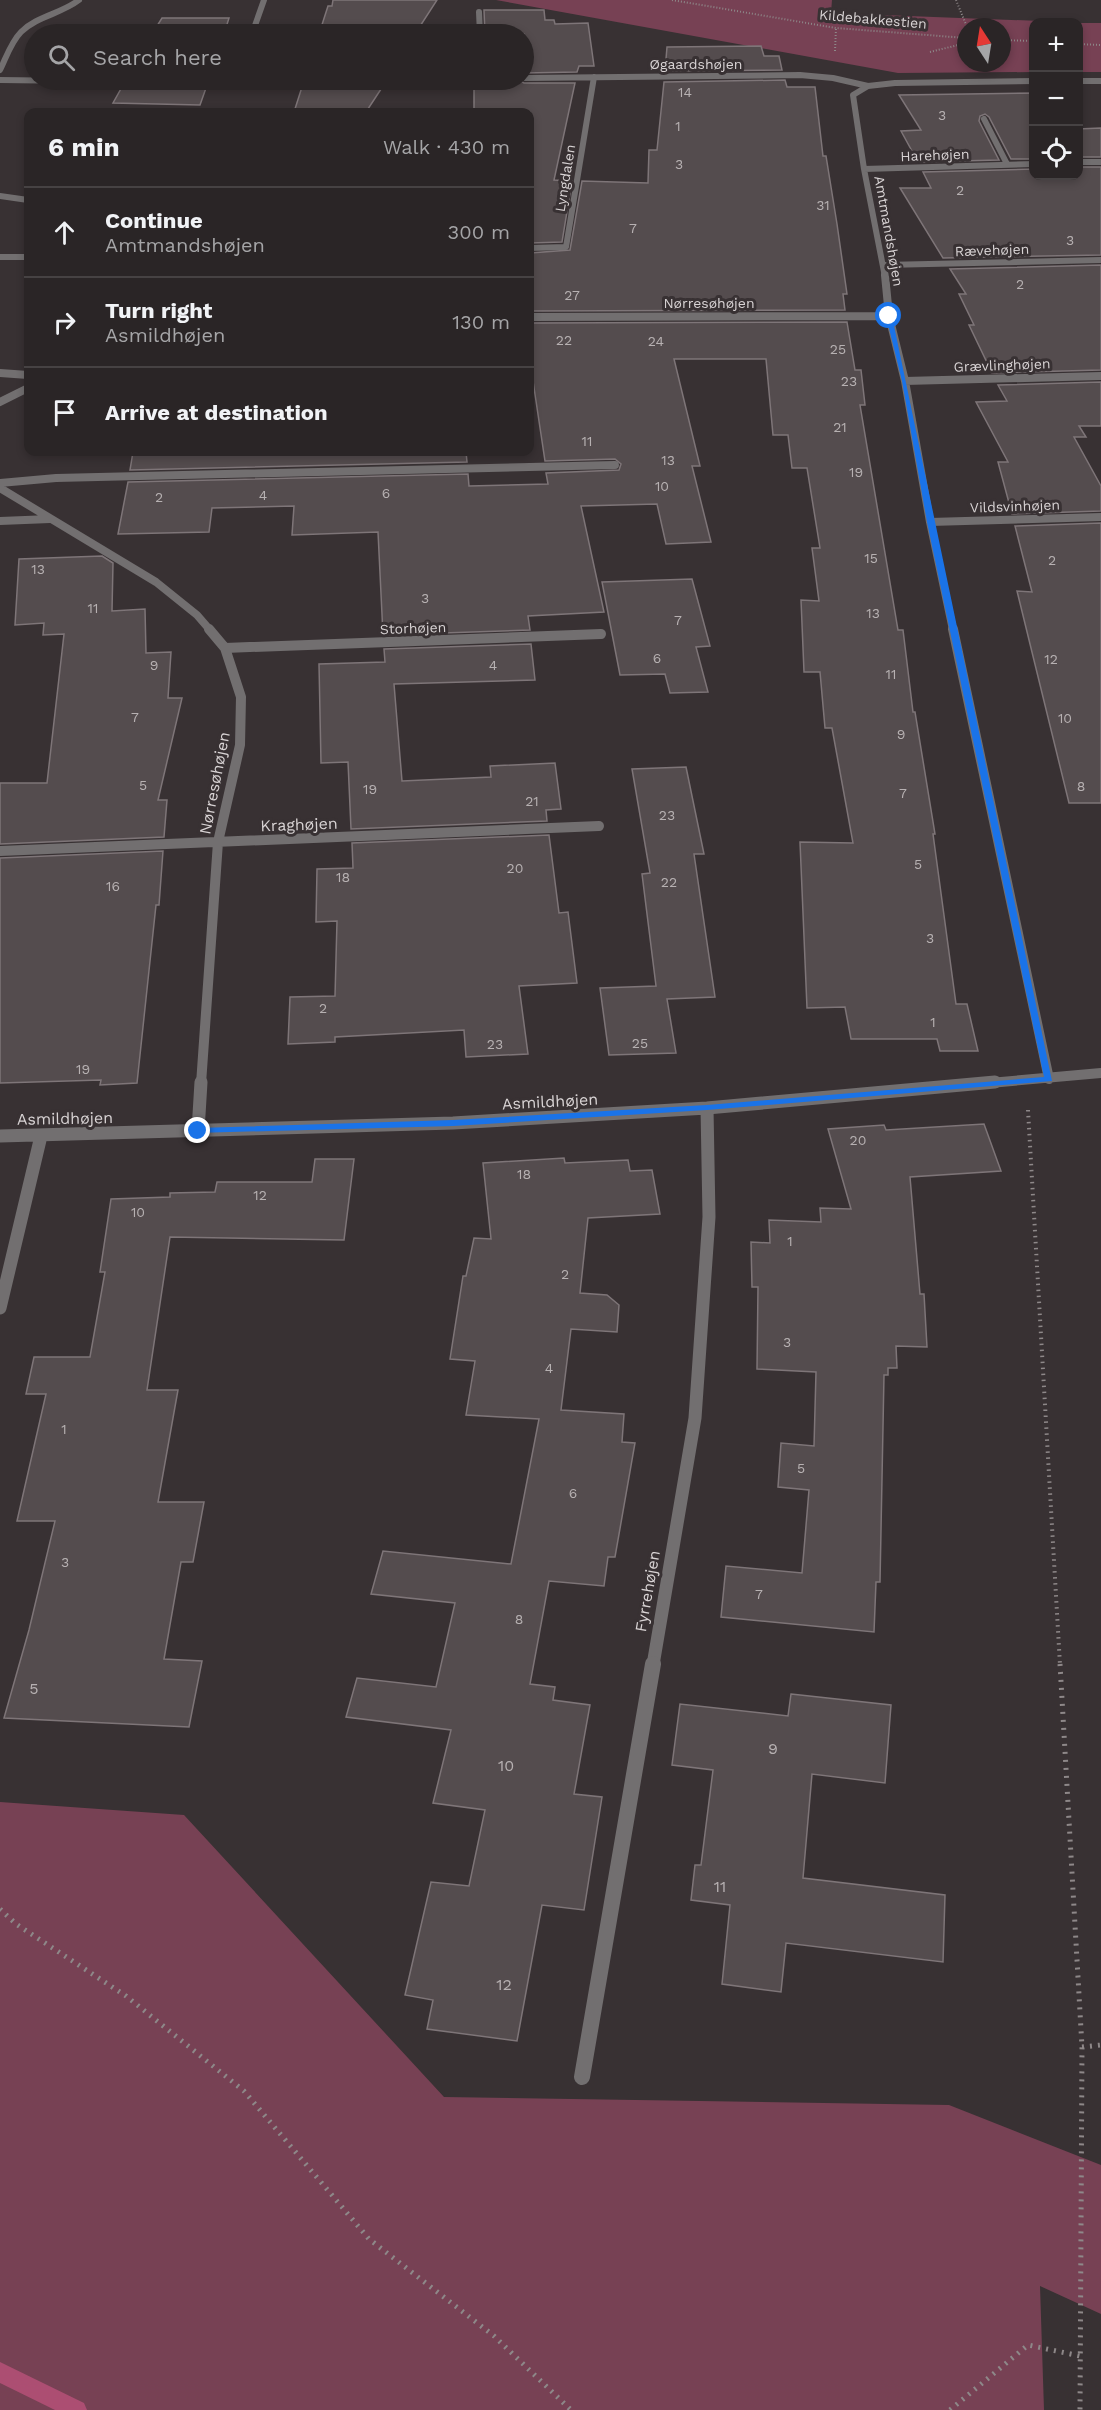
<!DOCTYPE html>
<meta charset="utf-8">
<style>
:root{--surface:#2a2526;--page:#322d2e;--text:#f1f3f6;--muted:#a5a5a7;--line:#464243}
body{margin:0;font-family:"Work Sans",sans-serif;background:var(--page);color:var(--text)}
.controls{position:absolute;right:18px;top:18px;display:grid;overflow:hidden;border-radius:12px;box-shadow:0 3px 9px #0003}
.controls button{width:54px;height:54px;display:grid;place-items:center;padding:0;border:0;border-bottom:2px solid var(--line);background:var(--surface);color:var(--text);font:30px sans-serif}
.compass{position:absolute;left:957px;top:18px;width:54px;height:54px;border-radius:50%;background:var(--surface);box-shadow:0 3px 9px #0003;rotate:348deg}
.stop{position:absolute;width:18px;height:18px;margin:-14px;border:4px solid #1a73e8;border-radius:50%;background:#fff}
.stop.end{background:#1a73e8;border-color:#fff;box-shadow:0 2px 6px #0008}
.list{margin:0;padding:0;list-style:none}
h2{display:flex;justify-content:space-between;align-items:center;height:78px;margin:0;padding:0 24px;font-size:26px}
h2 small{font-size:20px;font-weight:400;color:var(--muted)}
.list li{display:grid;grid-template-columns:39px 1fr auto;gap:18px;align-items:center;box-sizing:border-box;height:90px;padding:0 24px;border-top:2px solid var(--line)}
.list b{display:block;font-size:22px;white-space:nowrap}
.list p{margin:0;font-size:20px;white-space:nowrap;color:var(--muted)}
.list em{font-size:20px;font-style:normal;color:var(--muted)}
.icon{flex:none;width:33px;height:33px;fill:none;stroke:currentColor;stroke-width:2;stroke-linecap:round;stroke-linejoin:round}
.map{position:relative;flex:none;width:1101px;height:2410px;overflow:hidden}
.search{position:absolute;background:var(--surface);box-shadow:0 3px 9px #0003;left:24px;top:24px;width:510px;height:66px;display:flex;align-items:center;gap:15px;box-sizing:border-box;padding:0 21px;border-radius:33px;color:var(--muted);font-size:22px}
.panel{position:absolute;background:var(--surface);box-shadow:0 3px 9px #0003;left:24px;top:108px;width:510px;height:348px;border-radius:12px}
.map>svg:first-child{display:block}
.green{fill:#774154;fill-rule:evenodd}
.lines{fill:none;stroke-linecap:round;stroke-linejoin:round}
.stream{fill:#ac4e72;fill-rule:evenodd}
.building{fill:#544c4e;stroke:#7e7578;stroke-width:1.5}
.path-far2{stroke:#8e8889;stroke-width:2;stroke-dasharray:1 2;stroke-linecap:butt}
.path-far1{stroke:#8e8889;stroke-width:4;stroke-dasharray:1.5 4.5;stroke-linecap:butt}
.path{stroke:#8e8889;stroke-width:5;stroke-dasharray:2 6;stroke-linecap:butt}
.minor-far4{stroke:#726f70;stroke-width:6}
.minor-far3{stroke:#726f70;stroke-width:8}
.minor-far2{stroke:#726f70;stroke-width:10}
.minor-far1{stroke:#726f70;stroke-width:13}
.minor{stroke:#726f70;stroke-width:16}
.route{fill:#1a73e8}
.labels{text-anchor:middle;stroke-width:6;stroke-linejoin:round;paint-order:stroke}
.far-street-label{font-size:14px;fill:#d8d3d4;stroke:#383133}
.number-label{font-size:14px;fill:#b7b1b2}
.street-label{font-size:16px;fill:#d8d3d4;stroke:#383133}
.near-number-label{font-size:16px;fill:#b7b1b2}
</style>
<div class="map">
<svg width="1101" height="2410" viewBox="0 0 1101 2410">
<rect width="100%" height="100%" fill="#383133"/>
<path class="green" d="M496 0H832L831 13 1067 22H1034L1033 72 898 73ZM966 27H1002V63H966Z
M1078 23H1101V72H1079Z
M0 1802 184 1815 444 2097 949 2105 1101 2165V2314L1040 2286 1044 2410H0Z"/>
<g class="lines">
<path class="stream" d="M0 2362 84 2403 87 2410H55L0 2383Z"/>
</g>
<path class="building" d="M333 0H437L415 34H319L328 6H332Z
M484 10H544L545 20H554L555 24 588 23 594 66H579L577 72 524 73V34H485Z
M162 18H229L224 34H152Z
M761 46 764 56H779L782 70 665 71 667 47Z
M375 80H387L366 112H294L302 87 370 85Z
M474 80H519L524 83H575L554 180 572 181 562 242 530 243V112H480L481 109H474Z
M785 80 787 87H815L823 156H826L837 224 847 294H843L845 310 530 311V253L570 250 582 181 648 183 649 150H657L664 82Z
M122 87 206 88 200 105 113 103Z
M1034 93V159H1011L989 117 985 114 980 116 979 121 999 160 918 162 901 131 921 130 899 95Z
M1101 128V157H1078V129Z
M1078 167H1101V255L943 258 900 188H931L923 172 1034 169V176H1078Z
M1101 265V370L992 373 969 325H974L959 294H966L950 269Z
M847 322 855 370H861L865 405H860L898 630H903L913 712H915L935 834H933L956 1004H967L978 1051H940L937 1039H851L845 1007 807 1008 800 842 853 843 832 728H825L820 672H804L801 600 819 601 812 548H820L807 468H792L788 435H773L766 359H674L700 466H692L711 542 666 544 657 504 581 506 604 612 528 616 530 630 383 635 378 532 292 535 294 506 212 508 209 532 118 534 128 482 468 474 469 486 548 484 546 473 619 470 621 464 615 459 545 461 530 361V323Z
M1101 382V426H1079L1086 437H1074L1101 486V511L1012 514 998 462H1008L976 402 1007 401 998 385Z
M133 452H466L467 462 130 470Z
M1101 523V803H1069L1017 591 1032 592 1015 526Z
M102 556 113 563 112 611 145 609 146 653 171 652 168 698H182L158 800H167L164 837 0 844V783H47L64 634 43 635 44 623 15 625 19 559Z
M692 579 710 646 696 647 708 692 670 693 665 674 620 675 602 582Z
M531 644 535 680 394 684 402 781 491 777 490 766 555 763 561 809 546 810 547 821 351 829 348 762 321 763 319 664 385 662 384 649Z
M686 767 704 854H694L715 997 667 999 676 1053 609 1055 600 988 656 986 642 874 650 873 632 769Z
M549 835 559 913 568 912 577 983 519 986 528 1054 466 1057 464 1030 335 1037V1042L288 1044 290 997 335 996 337 921 316 922 317 869 353 868 352 843Z
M163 851 159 905H156L137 1083 100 1085 101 1080 0 1083V858Z
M984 1124 1001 1171 910 1177 920 1294H924L927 1347 896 1346 897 1368H888V1375H884L880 1582H876L874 1632 721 1617 726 1566 802 1573 809 1490 778 1487 781 1443 814 1446 816 1372 757 1369 758 1287H752L751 1242 770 1243 769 1220 821 1222 820 1208 851 1209 828 1129 884 1125 886 1130Z
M564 1158 565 1163 628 1160 630 1171 652 1170 660 1214 588 1218 580 1293 607 1295 619 1305 617 1332 571 1329 561 1410 624 1414 622 1442 635 1443 615 1557H608L604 1586 549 1581 530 1684 555 1687 553 1700 590 1705 574 1794 602 1797 584 1910 542 1905 517 2041 427 2029 433 2000 405 1995 431 1882 469 1886 485 1810 433 1803 451 1730 346 1717 357 1678 436 1687 455 1603 371 1594 383 1551 511 1564 539 1419 466 1415 475 1361 450 1359 463 1276H466L474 1238 491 1239 483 1163Z
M315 1159H354L344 1240 170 1237 147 1390H178L158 1502H204L193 1562H181L164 1659 202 1661 189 1727 4 1718 29 1630 55 1521H17L46 1394H26L34 1357H90L105 1272H100L111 1199 170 1197V1193L215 1192 217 1182H312Z
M791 1694 891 1705 885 1783 812 1774 803 1878 945 1895 943 1962 786 1943 781 1992 722 1984 730 1905 691 1900 695 1865H701L713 1770 672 1765 680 1704 788 1716Z"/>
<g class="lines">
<path class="path-far2" d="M672 0 836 28 966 38
M956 0 967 27
M1002 40 1034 41
M1078 44 1101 45
M835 51 836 28
M930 52 966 43"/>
<path class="path-far1" d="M1028 1110 1060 1665"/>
<path class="path" d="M1060 1664 1082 2047 1080 2410
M0 1909 16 1924 126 1996 244 2091 369 2239 494 2336 571 2410
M1082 2047 1101 2045
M950 2410 1028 2345 1080 2356"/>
<path class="minor-far4" d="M479 12 480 34
M252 34 264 0
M0 70C6 58 11 42 21 32 37 16 61 14 79 0
M524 78 800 75 833 78 868 86
M0 80 235 83 370 80
M1078 81H1101
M984 119 1007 164
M1078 162H1101
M864 169 1034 164
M0 196 28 200
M530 248 566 247 594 77
M0 257H28
M884 265 1101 260
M885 277 864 169 853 95 868 86 895 83 1034 81"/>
<path class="minor-far3" d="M885 275 889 316 905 381 930 522 953 630
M530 317 889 316
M0 373 28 375
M905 381 1101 376
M0 402 28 388
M0 483 56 478 615 465
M0 488 156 582 197 615 210 630
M0 521 50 519
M930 522 1101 517"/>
<path class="minor-far2" d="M953 629 1049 1079
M225 648 601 634
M0 851 599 826
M201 1084 218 842 240 745 241 697 225 648 209 629
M978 1084 1101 1073"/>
<path class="minor-far1" d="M198 1131 201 1082
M0 1136 453 1123 707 1108 995 1082
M0 1308 41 1136
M653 1665 695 1418 709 1217 707 1108"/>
<path class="minor" d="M582 2077 653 1664"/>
</g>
<path class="route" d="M889 314 892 316 1052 1081 707 1110 453 1126 195 1133V1129L198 1128 453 1120 707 1105 1044 1077 927 522 902 381 886 316Z"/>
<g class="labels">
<g class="far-street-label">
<text transform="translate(873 19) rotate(5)" y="5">Kildebakkestien</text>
<text x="696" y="69">Øgaardshøjen</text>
<text transform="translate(935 155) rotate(-2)" y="5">Harehøjen</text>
<text transform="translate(565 178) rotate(-81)" y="5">Lyngdalen</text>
<text transform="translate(889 231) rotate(80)" y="5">Amtmandshøjen</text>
<text transform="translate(992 250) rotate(-2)" y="5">Rævehøjen</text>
<text x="709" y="308">Nørresøhøjen</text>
<text transform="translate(1002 365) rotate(-2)" y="5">Grævlinghøjen</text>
<text transform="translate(1015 506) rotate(-2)" y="5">Vildsvinhøjen</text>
<text transform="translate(413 628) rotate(-2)" y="5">Storhøjen</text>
</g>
<g class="number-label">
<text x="685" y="97">14</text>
<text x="942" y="120">3</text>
<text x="678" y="131">1</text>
<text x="679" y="169">3</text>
<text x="960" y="195">2</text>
<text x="823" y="210">31</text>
<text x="633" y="233">7</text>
<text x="1070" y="245">3</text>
<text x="1020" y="289">2</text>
<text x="572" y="300">27</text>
<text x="564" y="345">22</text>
<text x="656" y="346">24</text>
<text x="838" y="354">25</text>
<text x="849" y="386">23</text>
<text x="840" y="432">21</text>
<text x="587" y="446">11</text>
<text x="668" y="465">13</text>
<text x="856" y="477">19</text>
<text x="662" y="491">10</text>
<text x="386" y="498">6</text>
<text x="263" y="500">4</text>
<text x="159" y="502">2</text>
<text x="871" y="563">15</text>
<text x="1052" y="565">2</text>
<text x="38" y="574">13</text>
<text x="425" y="603">3</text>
<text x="93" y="613">11</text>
<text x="873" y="618">13</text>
<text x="678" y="625">7</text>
<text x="657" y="663">6</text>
<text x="1051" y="664">12</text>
<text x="154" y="670">9</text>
<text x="493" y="670">4</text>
<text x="891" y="679">11</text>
<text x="135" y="722">7</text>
<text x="1065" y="723">10</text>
<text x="901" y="739">9</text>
<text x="143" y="790">5</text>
<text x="1081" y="791">8</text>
<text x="370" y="794">19</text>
<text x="903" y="798">7</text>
<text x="532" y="806">21</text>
<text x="667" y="820">23</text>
<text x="918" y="869">5</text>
<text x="515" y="873">20</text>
<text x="343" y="882">18</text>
<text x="669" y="887">22</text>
<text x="113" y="891">16</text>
<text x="930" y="943">3</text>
<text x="323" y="1013">2</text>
<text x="933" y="1027">1</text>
<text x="640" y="1048">25</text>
<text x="495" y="1049">23</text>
<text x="83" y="1074">19</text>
<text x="858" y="1145">20</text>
<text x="524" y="1179">18</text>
<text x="260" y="1200">12</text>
<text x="138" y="1217">10</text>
<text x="790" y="1246">1</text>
<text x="565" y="1279">2</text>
<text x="787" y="1347">3</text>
<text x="549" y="1373">4</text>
<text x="64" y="1434">1</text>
<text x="801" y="1473">5</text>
<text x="573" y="1498">6</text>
<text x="65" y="1567">3</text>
<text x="759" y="1599">7</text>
<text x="519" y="1624">8</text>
</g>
<g class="street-label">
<text transform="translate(214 783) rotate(-79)" y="6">Nørresøhøjen</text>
<text transform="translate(299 824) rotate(-2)" y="6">Kraghøjen</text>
<text transform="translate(550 1101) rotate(-3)" y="6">Asmildhøjen</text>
<text transform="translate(65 1118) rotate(-1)" y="6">Asmildhøjen</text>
<text transform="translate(647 1591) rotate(-80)" y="6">Fyrrehøjen</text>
</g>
<g class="near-number-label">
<text x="34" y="1694">5</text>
<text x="773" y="1754">9</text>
<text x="506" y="1771">10</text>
<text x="720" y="1892">11</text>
<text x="504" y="1990">12</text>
</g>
</g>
</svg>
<div class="controls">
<button>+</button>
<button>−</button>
<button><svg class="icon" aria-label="locate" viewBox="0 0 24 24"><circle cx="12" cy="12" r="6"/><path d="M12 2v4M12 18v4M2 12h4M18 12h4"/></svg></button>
</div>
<svg class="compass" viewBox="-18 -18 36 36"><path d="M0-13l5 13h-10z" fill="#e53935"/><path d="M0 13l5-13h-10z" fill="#a5a5a7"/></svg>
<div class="stop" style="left:889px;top:316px"></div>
<div class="stop end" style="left:198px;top:1131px"></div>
<div class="search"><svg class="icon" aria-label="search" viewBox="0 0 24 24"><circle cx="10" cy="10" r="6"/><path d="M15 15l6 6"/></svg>Search here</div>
<section class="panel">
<h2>6 min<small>Walk · 430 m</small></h2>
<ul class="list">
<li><svg class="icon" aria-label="ahead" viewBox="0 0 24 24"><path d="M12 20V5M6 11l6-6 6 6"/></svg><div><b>Continue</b><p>Amtmandshøjen</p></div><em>300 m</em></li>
<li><svg class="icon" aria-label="right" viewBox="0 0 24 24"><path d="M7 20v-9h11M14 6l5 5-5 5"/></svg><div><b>Turn right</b><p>Asmildhøjen</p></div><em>130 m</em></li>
<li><svg class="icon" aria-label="arrive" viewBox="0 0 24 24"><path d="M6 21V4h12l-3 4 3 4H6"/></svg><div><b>Arrive at destination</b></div></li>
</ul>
</section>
</div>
